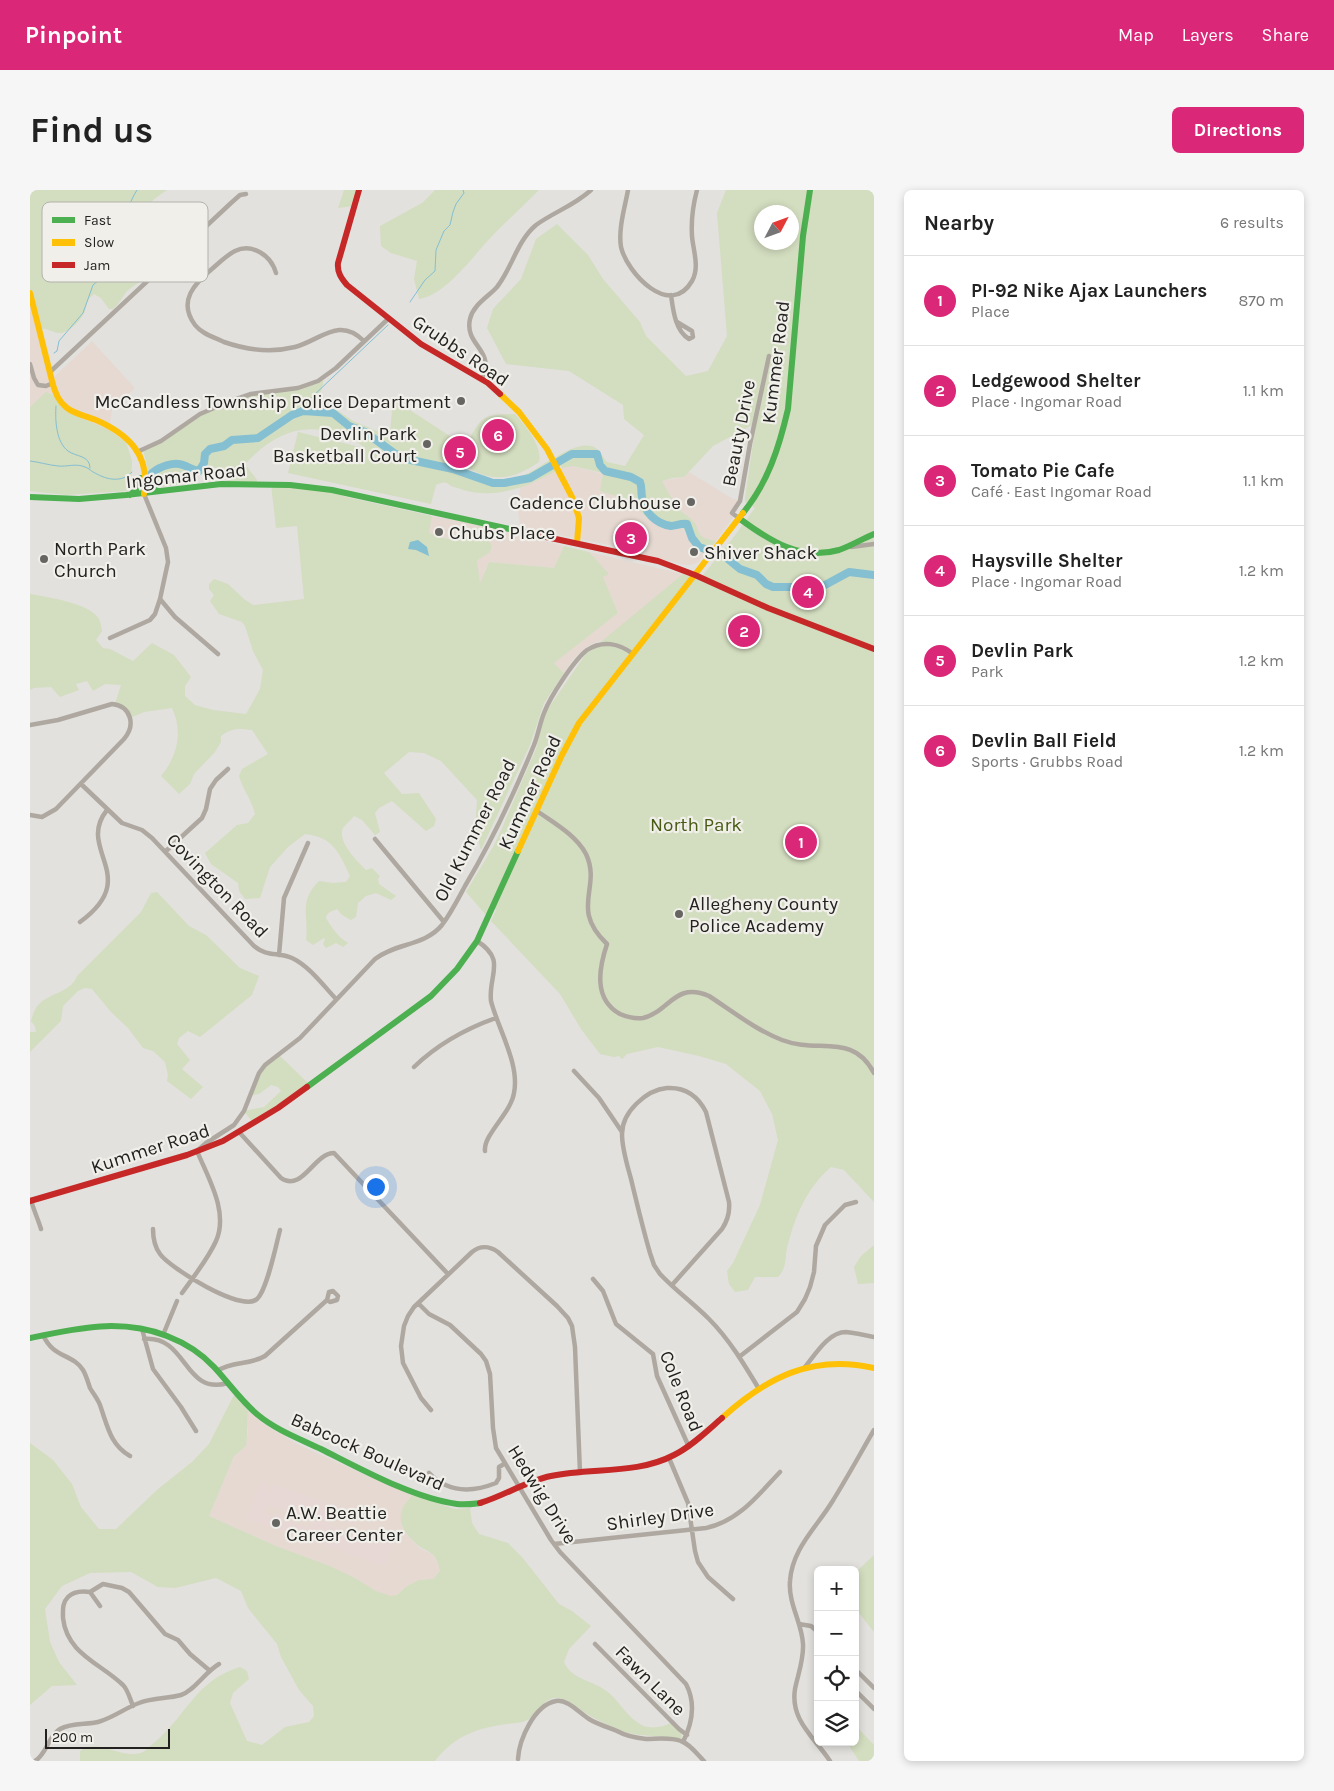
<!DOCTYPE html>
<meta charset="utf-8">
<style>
:root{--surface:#fff;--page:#f6f6f6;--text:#222;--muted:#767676;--line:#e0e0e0;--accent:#db2777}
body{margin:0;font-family:Karla,sans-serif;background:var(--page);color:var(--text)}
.controls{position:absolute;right:15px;bottom:15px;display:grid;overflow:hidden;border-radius:8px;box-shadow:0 2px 8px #0003}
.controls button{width:45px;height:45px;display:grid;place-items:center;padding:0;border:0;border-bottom:1px solid var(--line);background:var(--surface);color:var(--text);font:25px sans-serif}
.compass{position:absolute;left:724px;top:15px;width:45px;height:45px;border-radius:50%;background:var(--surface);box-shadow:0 2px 8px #0003;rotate:49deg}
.scale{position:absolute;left:15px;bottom:12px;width:125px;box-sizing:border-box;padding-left:5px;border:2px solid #232220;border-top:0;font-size:14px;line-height:18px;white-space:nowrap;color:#232220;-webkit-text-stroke:4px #f0efe9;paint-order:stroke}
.you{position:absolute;left:345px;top:996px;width:18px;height:18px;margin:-12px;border:4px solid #fff;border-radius:50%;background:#1a73e8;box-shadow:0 0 0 8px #1a73e833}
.badge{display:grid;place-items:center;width:32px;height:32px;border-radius:50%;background:var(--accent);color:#fff;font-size:16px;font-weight:700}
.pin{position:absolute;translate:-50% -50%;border:2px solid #fff;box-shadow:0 1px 5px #0006}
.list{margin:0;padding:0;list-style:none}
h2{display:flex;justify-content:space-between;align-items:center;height:65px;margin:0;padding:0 20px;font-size:21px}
h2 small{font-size:16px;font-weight:400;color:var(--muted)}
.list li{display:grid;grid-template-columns:32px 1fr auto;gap:15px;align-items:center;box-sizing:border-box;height:90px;padding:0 20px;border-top:1px solid var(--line)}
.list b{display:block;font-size:19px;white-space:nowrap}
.list p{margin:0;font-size:16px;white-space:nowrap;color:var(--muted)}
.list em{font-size:16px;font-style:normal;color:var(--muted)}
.icon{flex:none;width:28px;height:28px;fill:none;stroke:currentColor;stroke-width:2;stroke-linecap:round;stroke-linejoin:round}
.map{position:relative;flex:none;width:844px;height:1571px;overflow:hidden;border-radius:8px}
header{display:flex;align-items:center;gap:30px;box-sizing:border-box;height:70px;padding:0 25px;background:var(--accent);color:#fff}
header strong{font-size:24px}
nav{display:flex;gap:28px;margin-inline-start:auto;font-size:18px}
.intro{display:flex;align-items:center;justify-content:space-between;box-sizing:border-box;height:120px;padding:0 30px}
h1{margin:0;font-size:35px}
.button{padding:12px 22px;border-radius:8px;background:var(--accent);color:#fff;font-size:18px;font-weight:700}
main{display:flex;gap:30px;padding:0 30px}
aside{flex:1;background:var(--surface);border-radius:8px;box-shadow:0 2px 8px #0003}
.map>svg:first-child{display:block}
.commercial{fill:#e6d9d2}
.education{fill:#e7d8d5;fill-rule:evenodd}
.green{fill:#d3ddbf;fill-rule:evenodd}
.water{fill:#84bfd2}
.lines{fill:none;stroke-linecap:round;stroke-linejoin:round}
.stream{stroke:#84bfd2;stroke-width:1}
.river{stroke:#84bfd2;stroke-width:8}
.street{stroke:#aea8a1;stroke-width:4.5}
.fast{stroke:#4caf50;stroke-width:6}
.slow{stroke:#ffc107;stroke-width:6}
.jam{stroke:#c62828;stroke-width:6}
.poi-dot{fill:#666562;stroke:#f0efe9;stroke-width:2}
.labels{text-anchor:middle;stroke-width:4.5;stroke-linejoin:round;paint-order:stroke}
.street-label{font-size:19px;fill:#232220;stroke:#f0efe9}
.poi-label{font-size:19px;fill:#232220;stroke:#f0efe9;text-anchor:start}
.park-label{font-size:19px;fill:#475b14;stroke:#f0efe9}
.key{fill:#f0efe9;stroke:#b2b2ad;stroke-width:1}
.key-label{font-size:14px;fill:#232220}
</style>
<header>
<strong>Pinpoint</strong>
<nav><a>Map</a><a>Layers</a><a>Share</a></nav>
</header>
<div class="intro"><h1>Find us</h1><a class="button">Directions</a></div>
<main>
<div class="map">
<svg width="844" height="1571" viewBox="0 0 844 1571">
<rect width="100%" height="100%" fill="#e2e1dd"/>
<path class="commercial" d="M0 110 22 189 62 151 105 198 82 220 79 240 35 221 23 205 16 203 0 217Z
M542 276 573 284 570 301 601 311 617 328 641 339 650 337 653 339 663 356 668 360 676 364 667 373 660 375H654L580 355 490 337 488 321 490 297 509 290 532 278Z
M659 282 703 309 709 310 705 318 708 320 686 351 673 348 669 344 660 328 650 320 641 309 632 291 654 287Z
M402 326 465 338 534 356 524 378 459 372 455 380 450 394 447 370 457 364 440 346 429 351 399 343Z
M559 362 653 384 587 451 572 450 558 456 544 468 534 483 523 473 588 423 573 387 578 384Z
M218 1221 235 1235 267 1254 342 1288 383 1305 376 1312 371 1333 377 1345 390 1358 402 1364 409 1374 410 1381 403 1389 389 1390 377 1396 367 1405 361 1407 346 1401 325 1388 300 1376 246 1356 179 1326 204 1266 216 1256 218 1241 216 1233Z"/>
<path class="education" d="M230 1291 238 1293 237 1299 242 1300 243 1295 295 1312 293 1318 297 1319 299 1313 328 1324 324 1335 301 1327 298 1335 345 1351 347 1345 363 1350 355 1376 216 1329ZM237 1315 283 1330 281 1338 260 1332 261 1329 246 1324 245 1327 235 1323Z"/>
<path class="green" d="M0 0H137C112 16 101 31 118 60 121 66 125 71 123 78 120 88 105 94 97 101 92 107 89 114 83 119H79L71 108 64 104C57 109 57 114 55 121 51 130 42 140 32 143 24 144 18 137 10 139L0 103Z
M314 0H329L323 16 308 18Z
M405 0H509C494 15 479 29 464 44 445 63 417 105 389 109L384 89 387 71 361 63 351 56 350 36 392 13Z
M696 0H844V1012L814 980 801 977C777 998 766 1024 758 1054 754 1067 758 1077 748 1087H725L718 1100 705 1102 699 1094 697 1081 703 1073 730 1015 748 950 742 924 730 901 696 874 669 866 628 857 597 864 592 869 589 866 584 867 570 864 551 839 530 804 461 731 466 720 462 716 456 725 436 702 463 657 472 638 506 559 515 524 520 516 555 465 653 384 669 390 703 348 725 318 715 312V308L726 233 683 256 654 287 643 288 632 291C638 302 643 312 651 321 654 324 658 326 661 329 673 340 662 347 686 351L676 364C661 357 662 350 653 338H631L617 328 601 311 570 301 573 283 543 276 532 278 526 267C536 261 556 250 567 259 571 262 573 268 577 272L595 276 614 245 594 229 593 215 539 181 476 174 457 138 463 119 491 89 506 49 527 34 558 65 573 89 610 132 616 146 656 186 678 181 697 146 687 23ZM732 22H762V52H732Z
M293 188C294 200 289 204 283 214L285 218 294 216 304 218 323 231 359 246 360 243 363 209 435 256C452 228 450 224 485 224 495 236 513 256 509 272 484 289 465 293 438 278L434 280C441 283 448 288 455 291 480 298 500 282 520 270L526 281C504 293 478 305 451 303 441 303 431 299 421 296 416 291 412 292 406 295L401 314 258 283 268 242 334 258C330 252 321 250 314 247 274 229 243 244 215 274L227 290V293L197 294C198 281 195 278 182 278L173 284 157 286 151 294 131 297 122 295 113 260 127 254 158 231 210 207 252 201Z
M16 202 23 205 35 221 79 240 96 252 102 271 101 292 96 301 37 305 0 301V217Z
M241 294 314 302 312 306 402 326 399 343C408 346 418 350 427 350 432 351 437 347 442 346 450 345 466 350 460 361 458 365 450 367 447 371L450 393 459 372 524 378 534 356 559 362 579 384 573 387 588 423 524 473 534 483 514 513 500 555 451 660 445 640 447 610 411 571 394 563 379 562 354 583 372 604 389 603 406 629 404 636 396 641 362 611 349 618 345 623 350 642 345 645 332 630 324 626C321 630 316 634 313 638 307 652 327 671 336 680L342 678 350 686 348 689 349 694 366 706 361 710 346 703 336 706 328 713 326 727 321 730 312 725 307 719C302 721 297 722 296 728 302 738 308 747 318 753L313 757 306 753 296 758 293 754 295 749 294 748 283 755 276 750C279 725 268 712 289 691L303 693 316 692 320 686C309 662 303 647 275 644L258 657 240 677 230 708 215 709 209 701 208 693 181 674 175 663 207 635 218 633 225 624C222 610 213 600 209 586L212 579 238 564 222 540C209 538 201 538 191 546V552L185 562 164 584 160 594 149 604 131 586C148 566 153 541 142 518L114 522 100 528 99 524 85 514 91 495 75 494 63 501 57 491 46 494 49 500 30 507 21 497 4 498 0 500V404C17 407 60 413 69 429 71 433 71 437 72 441L66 450 73 458 80 459 103 471 122 453 144 465 161 487 155 496V506L165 515 183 520 216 524 230 499 233 480 223 461 215 436 212 432 189 424 180 411 184 405 179 399V394L184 389 198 394 214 409 223 415 274 409 267 336 246 338Z
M127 702 159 736 176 745 210 778 229 786 222 805 170 847 158 841 149 848 147 854 160 870 152 879 173 897 161 909 137 891 138 885 135 872 123 861 113 858 98 838 81 822 62 799 55 798 48 801 33 816 31 831 0 862V842H6L5 836 1 831C2 828 3 823 5 820 14 802 40 805 47 786L111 722 121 703Z
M248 864 280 895 224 934 214 921 234 917 251 901 248 897 241 895 229 904 221 905 229 883Z
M844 1055V1093L828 1094 824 1077 831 1066Z
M204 1205 218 1221C216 1233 218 1244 216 1256L204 1266 179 1326 246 1356 300 1376 325 1388 346 1401 361 1406 367 1405 377 1396 389 1390 403 1389 410 1381C409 1375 407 1368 402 1364 398 1360 393 1359 389 1356 369 1340 363 1323 383 1305L425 1319 440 1318 442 1333 449 1344 478 1353 492 1367 529 1414 542 1421 561 1436 539 1459 534 1472C541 1489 561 1490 575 1500 590 1510 596 1528 614 1536 623 1539 633 1537 641 1533L651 1543 652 1547 650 1549C631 1545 612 1547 594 1542 583 1538 572 1532 562 1527 552 1522 541 1510 529 1508 515 1506 509 1522 499 1529 494 1533 483 1533 477 1534 447 1538 424 1546 405 1571H50V1561C68 1547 93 1571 113 1562 117 1560 121 1555 125 1552 156 1526 166 1490 210 1477L217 1481 219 1489 203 1503 200 1513 217 1551 232 1555 255 1537 279 1532 284 1526 283 1516 269 1500 251 1467 247 1454 218 1418 211 1401 186 1388 145 1398 128 1397 101 1382 60 1383 32 1396 15 1419 20 1452 29 1472 47 1495 22 1496 0 1515V1253L23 1270 42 1294 51 1317 69 1339H86L128 1299 162 1272 179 1254Z
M844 1365V1442L825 1418V1383Z
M825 1535 844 1555V1571H829L818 1554 817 1552H825Z"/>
<path class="water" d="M388 350 397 357 399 366 386 360 378 359 380 352Z"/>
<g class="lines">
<path class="stream" d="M380 112 395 90 405 81 406 60 414 41 420 35 423 22 426 14 434 3 433 0
M24 163 27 161 29 151 53 123 63 95 81 80 84 69V56L95 24 104 5 107 0
M26 216C25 230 26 252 38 261 46 267 60 265 60 278
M264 224 358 135
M0 271C9 272 18 275 28 276 37 277 46 273 55 277 59 278 62 282 65 283 77 290 92 293 102 282"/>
<path class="river" d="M122 283C129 277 144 271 153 275 159 277 162 280 169 281L174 273 175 264 180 259 194 256 202 250 228 248 262 225 273 221 303 223 319 236 335 242 364 263 376 269 423 279 463 293H474L500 288 542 264H567L570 275 575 281 601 287 610 292C612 297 611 302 612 307 614 322 626 334 641 336 646 336 651 333 657 334L662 348 669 357 693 365 710 379 727 385 736 394 743 397H772L795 395 819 382 844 385"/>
<path class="street" d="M598 0C595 17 588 39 591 57 597 83 640 129 662 91 670 77 663 60 662 46 661 30 663 15 667 0
M246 83C241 65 222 53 205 61 197 65 190 72 183 78 165 93 147 111 165 135 172 144 184 147 194 152 217 160 241 163 265 157 291 150 309 126 334 151
M641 105C643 119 645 141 659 149L663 147 662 141 647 132
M0 174 4 188 8 195 16 196 23 193
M20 182 201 13 210 5 216 4
M452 189C466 159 434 156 440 129 443 115 458 107 467 97 482 78 487 51 506 35 524 22 545 15 561 0
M107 262 131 251 170 224 198 212 221 204 268 198 288 191 306 178 359 128
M114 304 136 358 138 372 130 409 145 427 188 464
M710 329 702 323 710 311 720 254 739 166
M821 357 844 354
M80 448 120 430 125 424 130 409
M0 535 28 530 82 514C101 516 106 535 94 549L26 619 12 627 0 625
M51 594 92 633 112 640 122 648 224 756C237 767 248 762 262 768 279 776 293 795 306 809
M507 621C524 633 546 645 556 664 572 698 539 718 577 754 569 778 563 809 590 824 597 827 605 829 613 828 639 822 645 791 679 806 702 821 726 840 752 850 788 864 823 842 844 883
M345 649 414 732
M136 661 172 628 176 619 180 599 186 590 198 579
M50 732C113 686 45 660 77 620
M447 751C477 770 458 785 461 811 468 839 490 874 484 903 481 923 453 945 455 961
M249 765 254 708 278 653
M384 877C408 854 435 839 466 828
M544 881 569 908 592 942
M209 942 251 988C272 1003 284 963 304 963L418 1084
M1 1010C4 1021 8 1029 11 1039
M123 1039C123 1048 124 1056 130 1064 140 1078 212 1123 227 1109 237 1100 246 1055 250 1040
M563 1089 573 1101 586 1134 623 1164 627 1186 659 1257
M642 1095 692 1039C698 1030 700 1022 699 1012L676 922C668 906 655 897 637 898 616 900 592 922 592 944 592 959 597 974 601 989 607 1014 613 1039 620 1063L624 1075 630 1084C645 1100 663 1113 679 1129 699 1149 714 1174 729 1199
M152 1103C164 1086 178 1069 186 1051 199 1022 178 988 167 961L176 953 204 935 214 921 229 883 235 875 270 848 345 769C365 753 395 756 412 735 421 723 428 709 435 696 462 651 484 604 504 555 508 545 510 533 514 523 520 507 544 470 557 460 572 450 589 453 603 464
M388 1113 399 1124 420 1135 451 1164 456 1171 460 1184 463 1238 466 1258 521 1350 530 1362 656 1494C666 1513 662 1534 653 1552
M112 1139 123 1179 151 1217 166 1241
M13 1145C24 1169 42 1163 53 1180 56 1185 58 1192 60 1198 64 1205 69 1210 71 1218 78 1238 81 1255 100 1266
M133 1145 147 1111
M114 1149C158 1145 153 1206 198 1193
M709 1167 767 1122 775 1109 780 1097 784 1082 786 1056 795 1035 815 1015 826 1012
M775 1177C785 1165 798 1142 816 1142 826 1143 835 1145 844 1147
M187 1181C202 1171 220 1175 235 1166L297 1110 299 1102 303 1101 308 1106 307 1110 300 1112 297 1110
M401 1220 391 1208 373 1173 371 1156 374 1136 378 1126 384 1117 442 1062C451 1055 459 1056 468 1062L527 1116 538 1128 542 1136 545 1157 550 1283
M639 1268 658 1313 665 1361 668 1372 678 1387 703 1409
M399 1283C418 1303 441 1303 466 1293L469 1288V1277L474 1274
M524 1354 676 1338C709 1331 728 1305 750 1282
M60 1402 73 1394 92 1398 99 1402 135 1444 148 1450 160 1464 179 1480
M70 1416 60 1402C53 1401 44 1401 38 1407 32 1413 33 1420 33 1428 37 1464 70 1473 93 1495 98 1500 100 1509 103 1516
M769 1434 781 1436 788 1442
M565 1454 649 1539 657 1545
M825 1479 844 1498
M825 1500 844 1519
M488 1569C489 1550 504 1515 526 1511 538 1509 549 1523 559 1529 567 1534 577 1537 587 1541 596 1546 606 1548 616 1549 627 1549 640 1547 651 1551 660 1554 667 1564 674 1571
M5 1571C17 1564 18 1546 30 1539 42 1532 56 1535 68 1532 83 1528 95 1518 109 1513 124 1507 137 1509 151 1505 164 1501 175 1482 189 1474
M800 1571C784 1547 760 1530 765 1499 768 1484 774 1469 773 1454 772 1433 758 1413 760 1391 762 1359 786 1338 802 1312 817 1288 830 1264 844 1240"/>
<path class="fast" d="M115 288 120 296 128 301
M100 305 106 299 111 288
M0 307 49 309 96 305 191 294 260 295 302 300 493 342
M713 323C738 292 749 258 758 219L773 46 780 0
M710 329C740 351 770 371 809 360 821 356 832 349 844 344
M277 897 401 806 427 779 447 751 488 661
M0 1148C47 1138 91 1128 137 1146 155 1153 172 1164 184 1177 199 1193 211 1211 228 1225 246 1240 270 1249 291 1259 331 1279 383 1308 427 1314 435 1315 442 1314 450 1313"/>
<path class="slow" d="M0 103 23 195C26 204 29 212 37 218 45 224 56 226 66 230 98 244 121 265 114 304
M470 204 489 222 517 259 543 309 549 328 547 353
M488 661 532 565 549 533 713 323
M692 1228C737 1187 783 1164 844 1178"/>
<path class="jam" d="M329 0 308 73C307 82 311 88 317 95L391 154 458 193 470 204
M493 342 628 371 665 385 738 418 844 459
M0 1011 157 965 193 951 248 918 277 897
M450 1313C474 1306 496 1291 521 1286 562 1277 606 1285 644 1265 662 1256 677 1241 692 1228"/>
</g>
<g class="poi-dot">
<circle cx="431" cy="211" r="5"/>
<circle cx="397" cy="254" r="5"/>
<circle cx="661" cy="312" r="5"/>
<circle cx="409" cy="342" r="5"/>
<circle cx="664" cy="362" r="5"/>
<circle cx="14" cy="369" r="5"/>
<circle cx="649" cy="724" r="5"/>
<circle cx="246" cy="1333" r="5"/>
</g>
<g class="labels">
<g class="street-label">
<text transform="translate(431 160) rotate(34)" y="7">Grubbs Road</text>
<text transform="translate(745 172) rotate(-83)" y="7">Kummer Road</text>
<text transform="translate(708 243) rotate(-79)" y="7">Beauty Drive</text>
<text transform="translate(156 285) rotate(-6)" y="7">Ingomar Road</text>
<text transform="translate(499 602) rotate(-65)" y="7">Kummer Road</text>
<text transform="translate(444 640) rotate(-63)" y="7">Old Kummer Road</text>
<text transform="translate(188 695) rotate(46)" y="7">Covington Road</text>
<text transform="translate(120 958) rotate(-18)" y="7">Kummer Road</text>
<text transform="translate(652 1201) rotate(68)" y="7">Cole Road</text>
<text transform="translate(338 1261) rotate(24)" y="7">Babcock Boulevard</text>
<text transform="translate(513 1304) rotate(58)" y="7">Hedwig Drive</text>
<text transform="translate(630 1326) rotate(-8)" y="7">Shirley Drive</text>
<text transform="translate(621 1490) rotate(45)" y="7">Fawn Lane</text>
</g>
<g class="poi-label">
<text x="421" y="218" text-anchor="end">McCandless Township Police Department</text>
<text x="387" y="250" text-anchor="end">Devlin Park<tspan x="387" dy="22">Basketball Court</tspan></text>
<text x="651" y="319" text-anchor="end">Cadence Clubhouse</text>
<text x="419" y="349">Chubs Place</text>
<text x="24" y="365">North Park<tspan x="24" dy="22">Church</tspan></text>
<text x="674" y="369">Shiver Shack</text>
<text x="659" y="720">Allegheny County<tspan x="659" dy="22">Police Academy</tspan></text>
<text x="256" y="1329">A.W. Beattie<tspan x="256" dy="22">Career Center</tspan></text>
</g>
<g class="park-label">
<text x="666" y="641">North Park</text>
</g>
</g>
<rect x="12" y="12" width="166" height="80" rx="8" class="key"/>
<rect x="22" y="27" width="23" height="6" fill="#4caf50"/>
<rect x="22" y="49" width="23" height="7" fill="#ffc107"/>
<rect x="22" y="72" width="23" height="6" fill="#c62828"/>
<g class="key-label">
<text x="54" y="35">Fast</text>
<text x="54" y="57">Slow</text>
<text x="54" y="80">Jam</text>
</g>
</svg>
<div class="controls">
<button>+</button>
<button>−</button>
<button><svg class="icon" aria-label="locate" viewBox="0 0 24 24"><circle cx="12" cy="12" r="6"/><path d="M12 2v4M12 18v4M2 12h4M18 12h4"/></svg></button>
<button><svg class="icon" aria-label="layers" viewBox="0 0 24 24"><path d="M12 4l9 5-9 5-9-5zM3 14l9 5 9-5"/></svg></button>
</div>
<svg class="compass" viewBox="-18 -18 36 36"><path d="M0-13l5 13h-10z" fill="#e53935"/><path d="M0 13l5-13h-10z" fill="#767676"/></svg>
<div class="scale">200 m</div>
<div class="you"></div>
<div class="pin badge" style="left:771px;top:652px">1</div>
<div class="pin badge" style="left:714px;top:441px">2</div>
<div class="pin badge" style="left:601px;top:348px">3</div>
<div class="pin badge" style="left:778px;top:402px">4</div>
<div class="pin badge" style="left:430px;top:262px">5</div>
<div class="pin badge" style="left:468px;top:245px">6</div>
</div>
<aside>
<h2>Nearby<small>6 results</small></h2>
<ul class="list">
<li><span class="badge">1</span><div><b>PI-92 Nike Ajax Launchers</b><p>Place</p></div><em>870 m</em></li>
<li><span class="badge">2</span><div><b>Ledgewood Shelter</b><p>Place · Ingomar Road</p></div><em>1.1 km</em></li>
<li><span class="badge">3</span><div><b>Tomato Pie Cafe</b><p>Café · East Ingomar Road</p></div><em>1.1 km</em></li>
<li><span class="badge">4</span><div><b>Haysville Shelter</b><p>Place · Ingomar Road</p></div><em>1.2 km</em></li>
<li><span class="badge">5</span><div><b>Devlin Park</b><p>Park</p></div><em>1.2 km</em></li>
<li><span class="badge">6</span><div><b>Devlin Ball Field</b><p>Sports · Grubbs Road</p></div><em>1.2 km</em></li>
</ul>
</aside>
</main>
